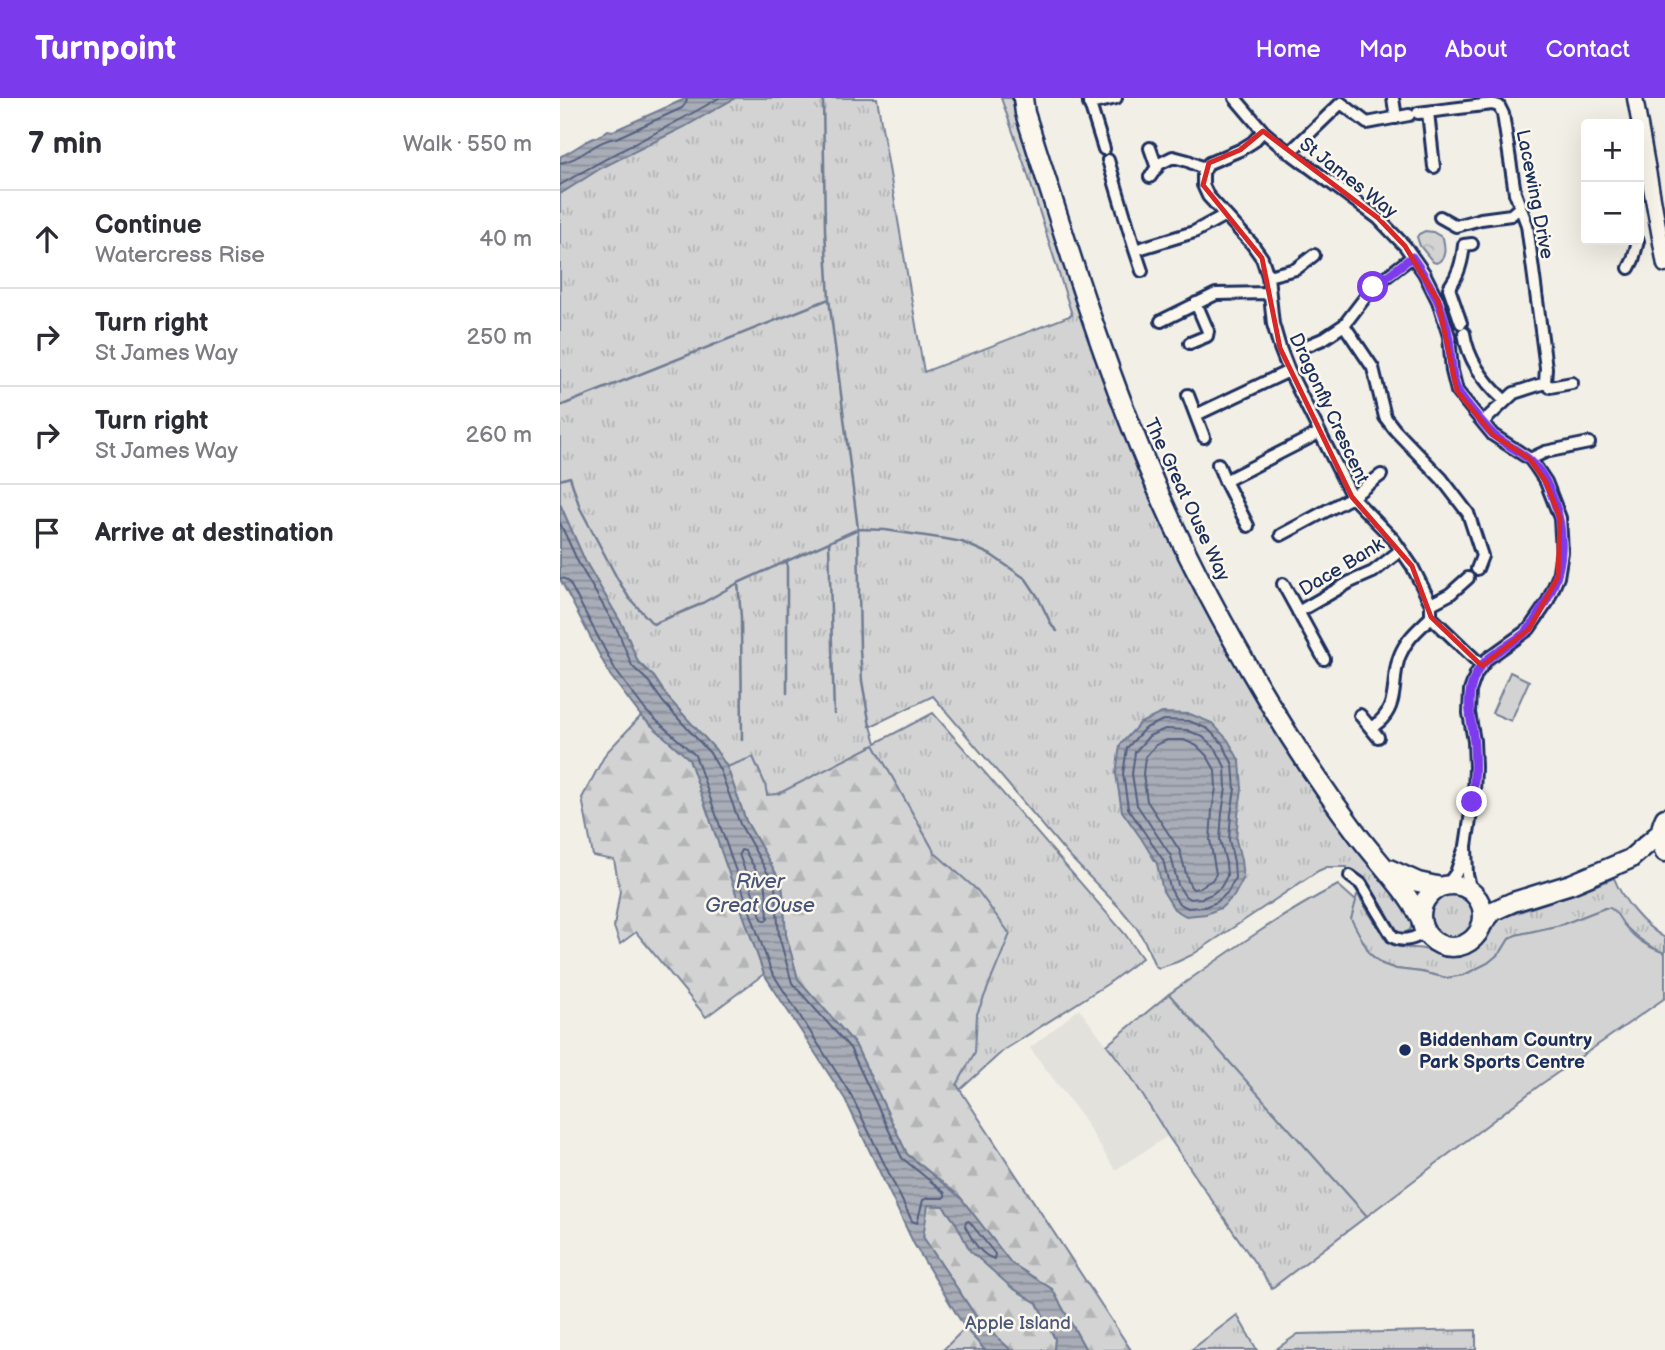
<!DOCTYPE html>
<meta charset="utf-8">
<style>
:root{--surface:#fff;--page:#f7f7f7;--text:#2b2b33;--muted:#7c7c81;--line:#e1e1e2;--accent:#7c3aed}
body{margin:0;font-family:"Balsamiq Sans",sans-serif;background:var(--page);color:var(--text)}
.controls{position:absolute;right:21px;top:21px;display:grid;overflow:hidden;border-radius:7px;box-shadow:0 7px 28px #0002}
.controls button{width:63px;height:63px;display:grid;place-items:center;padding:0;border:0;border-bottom:2px solid var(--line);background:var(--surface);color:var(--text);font:35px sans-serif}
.stop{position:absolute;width:21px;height:21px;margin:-16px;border:5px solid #7c3aed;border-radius:50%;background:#fff}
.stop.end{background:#7c3aed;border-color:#fff;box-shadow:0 2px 7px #0008}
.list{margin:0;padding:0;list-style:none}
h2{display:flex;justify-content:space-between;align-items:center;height:91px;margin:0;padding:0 28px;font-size:30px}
h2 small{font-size:23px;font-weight:400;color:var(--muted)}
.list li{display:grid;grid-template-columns:46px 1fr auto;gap:21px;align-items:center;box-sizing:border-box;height:98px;padding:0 28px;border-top:2px solid var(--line)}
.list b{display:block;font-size:26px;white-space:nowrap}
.list p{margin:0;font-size:23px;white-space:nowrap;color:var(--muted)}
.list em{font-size:23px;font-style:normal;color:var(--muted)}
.icon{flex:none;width:38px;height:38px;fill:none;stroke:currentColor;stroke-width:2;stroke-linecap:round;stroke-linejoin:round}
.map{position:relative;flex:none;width:1105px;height:1252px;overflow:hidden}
header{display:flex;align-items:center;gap:42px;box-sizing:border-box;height:98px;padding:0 35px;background:var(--accent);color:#fff}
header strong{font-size:33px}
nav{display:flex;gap:38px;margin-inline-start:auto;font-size:24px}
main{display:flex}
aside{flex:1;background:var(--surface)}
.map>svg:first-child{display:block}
.built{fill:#e2e1dc}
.grass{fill:url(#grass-tufts);stroke:#768198;stroke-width:2}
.forest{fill:url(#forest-firs);stroke:#768198;stroke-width:2}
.park{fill:url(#park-crowns);stroke:#768198;stroke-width:2}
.pitch{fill:#d2d3d2;stroke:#768198;stroke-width:2}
.water{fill:url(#water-rules);stroke:#707b93;stroke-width:2}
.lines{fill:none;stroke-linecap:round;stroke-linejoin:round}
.shore{stroke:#546182;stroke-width:2}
.stream{stroke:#707b93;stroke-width:2.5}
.minor-casing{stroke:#1b2f5e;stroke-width:16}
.major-casing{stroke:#1b2f5e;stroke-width:19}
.highway-casing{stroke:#1b2f5e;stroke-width:23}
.minor{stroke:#fbf7ec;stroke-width:10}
.major{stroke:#fbf7ec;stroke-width:14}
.highway{stroke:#fbf7ec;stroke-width:18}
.route{stroke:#7c3aed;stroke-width:9}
.marked{fill:none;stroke:#d62828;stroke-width:5;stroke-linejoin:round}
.poi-dot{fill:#1b2f5e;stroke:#fbf7ec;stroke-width:2.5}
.labels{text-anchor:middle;stroke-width:5;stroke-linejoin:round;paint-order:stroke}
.street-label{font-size:19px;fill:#1b2f5e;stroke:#fbf7ec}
.poi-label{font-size:19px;font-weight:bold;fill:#1b2f5e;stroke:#fbf7ec;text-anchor:start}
.park-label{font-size:19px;fill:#49587b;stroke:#fbf7ec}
.water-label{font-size:21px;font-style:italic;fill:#465579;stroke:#fbf7ec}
</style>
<header>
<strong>Turnpoint</strong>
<nav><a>Home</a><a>Map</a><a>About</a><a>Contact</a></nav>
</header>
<main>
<aside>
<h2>7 min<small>Walk · 550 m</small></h2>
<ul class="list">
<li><svg class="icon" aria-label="ahead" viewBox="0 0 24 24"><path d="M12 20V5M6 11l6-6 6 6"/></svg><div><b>Continue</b><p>Watercress Rise</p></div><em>40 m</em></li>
<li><svg class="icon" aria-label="right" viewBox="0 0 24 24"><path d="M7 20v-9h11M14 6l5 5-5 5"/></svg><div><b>Turn right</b><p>St James Way</p></div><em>250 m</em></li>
<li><svg class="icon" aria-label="right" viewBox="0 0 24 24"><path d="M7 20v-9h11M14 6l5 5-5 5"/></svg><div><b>Turn right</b><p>St James Way</p></div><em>260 m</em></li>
<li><svg class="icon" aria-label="arrive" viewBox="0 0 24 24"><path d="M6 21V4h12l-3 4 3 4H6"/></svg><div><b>Arrive at destination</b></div></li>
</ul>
</aside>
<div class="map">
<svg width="1105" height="1252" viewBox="0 0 1105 1252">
<defs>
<pattern id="grass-tufts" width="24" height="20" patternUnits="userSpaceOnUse" patternTransform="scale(1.75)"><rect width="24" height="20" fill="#d2d3d2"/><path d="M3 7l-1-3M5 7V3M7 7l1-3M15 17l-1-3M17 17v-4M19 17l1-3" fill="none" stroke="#b4b5b7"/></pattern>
<pattern id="forest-firs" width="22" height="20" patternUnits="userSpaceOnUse" patternTransform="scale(1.75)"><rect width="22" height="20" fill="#d2d3d2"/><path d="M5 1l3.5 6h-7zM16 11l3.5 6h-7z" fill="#b4b5b7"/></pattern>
<pattern id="park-crowns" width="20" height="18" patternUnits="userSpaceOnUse" patternTransform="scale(1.75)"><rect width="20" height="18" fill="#d2d3d2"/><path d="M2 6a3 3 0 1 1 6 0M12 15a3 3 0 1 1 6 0" fill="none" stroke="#b4b5b7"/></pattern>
<pattern id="water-rules" width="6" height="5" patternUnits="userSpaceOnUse" patternTransform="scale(1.75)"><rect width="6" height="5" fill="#a9adb7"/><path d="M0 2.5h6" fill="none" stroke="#898d98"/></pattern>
</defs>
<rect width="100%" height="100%" fill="#f2efe6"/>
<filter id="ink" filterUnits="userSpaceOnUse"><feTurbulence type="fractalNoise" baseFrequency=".0143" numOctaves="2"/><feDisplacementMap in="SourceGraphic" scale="14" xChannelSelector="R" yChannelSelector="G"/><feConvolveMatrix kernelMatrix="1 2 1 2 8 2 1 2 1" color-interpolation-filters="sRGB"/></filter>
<g filter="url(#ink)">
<path class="built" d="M519 911 570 977 608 1038 555 1072 520 1016 470 950Z"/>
<path class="grass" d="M175 0H317L364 274 512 217 466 71 441 0H452L608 429 844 806C848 815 854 822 850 832L844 835V839L837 838 792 776 786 774 787 769H767L758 773 632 857 617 864 599 870 595 868 585 844 576 829 560 810 509 758 373 598 311 628 316 645 373 615 565 836 582 860 549 885 444 952 400 992 394 982 390 782 314 647 231 690 218 696 207 698 205 686 193 659 167 669 155 651 108 600 94 579 78 564 64 530 25 463 0 406V96L41 70Z
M1054 780C1063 803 1083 827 1105 840V855C1080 847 1065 826 1045 810L1001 827 956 837 949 841 941 854 928 865 904 877 887 880 861 874 836 871 822 866 810 856 790 821 797 797H798L826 842C837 853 849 848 863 851 869 852 874 855 879 857 896 862 914 857 924 842 930 834 932 826 941 820L1017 795Z
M867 818a25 25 0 1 1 50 0a25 25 0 1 1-50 0Z
M609 896 807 1118 712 1190 608 1038 570 977 547 947Z
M677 1217 697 1252H631Z
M916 1232V1252H715L738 1236Z"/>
<path class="forest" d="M81 618 129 660 204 876 146 919 76 834 60 846 54 829 60 793 54 762 33 758 22 700 46 655Z
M314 647 375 755 417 792 450 836 417 916 415 954 397 987 571 1252H526L492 1191 451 1165 400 1099 347 1056 295 946 238 881 226 837 222 786 186 723 167 669 193 659 205 686 207 697 218 696Z
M367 1107 383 1108 396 1125 451 1189 477 1205 495 1241 494 1252H451L419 1223 363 1139Z
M405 1230 425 1252H383Z"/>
<path class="park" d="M865 133 873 134 883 140C885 149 887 161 876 165L873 164 860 148 857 139 859 136Z"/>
<path class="pitch" d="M950 574 969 583 951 623 932 615Z
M778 787 796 803 791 821 810 856 822 866 836 871 861 874 887 880 904 877 928 865 941 854 949 841 956 837 1001 827 1045 810H1050C1057 814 1059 820 1064 827 1074 840 1089 850 1105 855V900L980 987 807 1118 609 896C664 857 718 818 778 787Z"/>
<path class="water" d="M127 0H175L124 29 41 70 0 96V60L1 58C11 54 18 48 27 43 35 39 41 38 48 32L53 33Z
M0 406 25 463 64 530 78 564 94 579 108 600 155 651 167 669 186 723 222 786 226 837 238 881 295 946 347 1056 400 1099 451 1165 492 1191 526 1252H494L495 1241 477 1205 451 1189 410 1153 396 1125 383 1108 368 1107 363 1139 419 1223 451 1252H425L405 1230 354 1146 285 1001 204 876 129 661 81 618 50 577 0 481Z
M602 615 630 616 652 625 668 642 680 664 682 691 678 717 676 742 681 762 683 781 674 798 661 810 646 816 626 818 614 811 603 793 597 766 581 740 562 713 556 676 560 647 580 625Z"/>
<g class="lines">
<path class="shore" d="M0 65C21 62 36 42 56 40L122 10 126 5 127 0
M0 87C52 55 107 31 159 0
M0 425 19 466 58 533 72 568 89 584 103 604 150 655 160 672 180 726 215 788 219 838 232 885 290 950 342 1060 385 1095V1098L383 1100H368L363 1102 357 1125 352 1123 291 997 211 873 135 657 86 613 56 573 9 484 5 481 0 480
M603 622 629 623 648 631 663 646 673 667 675 691 671 716 669 742 674 764 675 780 668 794 657 804 644 809 628 810 618 805 610 790 603 762 568 710 563 676 567 650 584 631Z
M605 631 627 632 643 639 656 651 665 669 666 690 662 715 660 742 666 765 667 778 661 789 652 796 642 800 630 801 625 798 618 787 611 758 577 707 572 676 575 654 589 638Z
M607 642H624L637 648 647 658 655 672 656 690 652 713 650 742 656 776 652 782 639 790 633 791 631 789 628 783 620 753 587 703 583 676 585 659 596 647Z
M181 752 185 753 206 790 208 820 206 823 202 821 179 756Z
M409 1123 435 1156 434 1161C419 1156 412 1141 405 1128L406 1124Z"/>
<path class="stream" d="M263 0 265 132 269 201 298 431 300 551 302 583 310 628
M0 308 269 201
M0 382 10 379 20 410 57 480 69 500 93 526 139 507 178 485 298 431 325 432 386 441 402 444 431 457 466 481 478 499 492 528 497 533
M269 445 274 616
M227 465V595
M178 485 181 519 182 642"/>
<g class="minor-casing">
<path id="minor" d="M528 0 544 51
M675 0 703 33 717 45 818 120 845 148 864 175 878 203 889 238 892 273 897 293 933 337 970 361 976 369 986 384 1000 420 1002 454 998 479 987 505 969 531 927 561 916 576 910 593 909 615 914 643 915 669 914 695 906 748 907 777 911 793
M833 0 836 20
M529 6 556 0
M868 14 874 69
M858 15 932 6 939 8 943 16 955 95 967 127 986 270 985 285
M703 33 693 44 680 52 649 65 643 74V87L648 98 692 146 702 160 708 178 713 226 720 250 729 273 792 399 834 442 852 468 871 506V519L922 568
M590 50 597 70
M729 55 781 5 807 25 849 17
M548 62 575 152 634 134 665 117
M590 79 599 66 613 59 628 63 645 71
M880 119 896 128 921 121 951 117 959 110
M575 152 582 173
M852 159 813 189 784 227 813 270 825 319 835 332 882 381 908 415 922 458 917 471
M1069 170 1073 162 1078 143
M708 178 736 171 754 157
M601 223 656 196 709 195
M901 225 889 190C899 176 902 164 904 147L912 146
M904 235C908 262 925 285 945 303
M630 245 647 238 648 233 636 205
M746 248 763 241 784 227
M985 285 990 289 1012 285
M628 297 644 339
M636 317 729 273
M923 324 954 295 985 285
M970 361 985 354 1029 345
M658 366 665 383
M688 428 665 383 759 335
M721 437 792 399 821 377
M723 486 764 561
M871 506 890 496 908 480
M738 514 790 484 813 474 841 452
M800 617 818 639
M811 630C815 627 820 624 823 620 839 602 831 577 840 557 847 540 859 531 871 519
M790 778 801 786 833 839C844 845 855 840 866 834
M887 787 896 775 904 752"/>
</g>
<g class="major-casing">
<path id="major" d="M1075 0 1105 167"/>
</g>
<g class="highway-casing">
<path id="highway" d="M463 0 465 15 473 40C508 150 542 259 586 365 619 445 660 522 704 596 732 644 764 692 798 737 819 765 844 789 861 821
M1105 720C1099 732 1099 742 1105 754
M829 771 858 784 881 789
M861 818a31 31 0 1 1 62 0a31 31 0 1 1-62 0Z
M921 828 933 813 953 804 1011 786 1070 761 1100 735"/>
</g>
<use href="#minor" class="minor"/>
<use href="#major" class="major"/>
<use href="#highway" class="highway"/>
</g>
</g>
<g class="lines" filter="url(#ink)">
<path class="route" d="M813 189 852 159C869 183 885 211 889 241 892 258 890 278 898 293 902 301 929 333 935 338 956 354 973 358 986 384 1008 428 1007 474 979 515 976 521 972 528 967 533 951 548 925 556 915 578 904 602 912 621 914 646 915 665 915 685 912 704"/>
</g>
<path class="marked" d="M703 33 818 120 845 148 878 203 897 293 933 337 970 361 986 384 1000 420 998 479 969 531 922 568 871 519 852 468 792 399 720 250 702 160 643 87 649 65 680 52Z"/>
<circle class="poi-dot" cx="845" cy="952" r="7"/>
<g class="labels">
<g class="street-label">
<text transform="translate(789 79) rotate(38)" y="7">St James Way</text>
<text transform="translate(976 96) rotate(79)" y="7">Lacewing Drive</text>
<text transform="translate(770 310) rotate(65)" y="7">Dragonfly Crescent</text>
<text transform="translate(628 401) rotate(65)" y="7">The Great Ouse Way</text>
<text transform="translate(781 468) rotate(-31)" y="7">Dace Bank</text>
</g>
<g class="poi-label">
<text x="859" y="948">Biddenham Country<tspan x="859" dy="22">Park Sports Centre</tspan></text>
</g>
<g class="park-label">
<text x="458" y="1231">Apple Island</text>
</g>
<g class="water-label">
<text x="200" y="790">River<tspan x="200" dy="24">Great Ouse</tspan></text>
</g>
</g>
</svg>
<div class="controls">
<button>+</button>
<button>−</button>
</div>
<div class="stop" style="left:813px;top:189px"></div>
<div class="stop end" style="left:912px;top:704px"></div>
</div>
</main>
